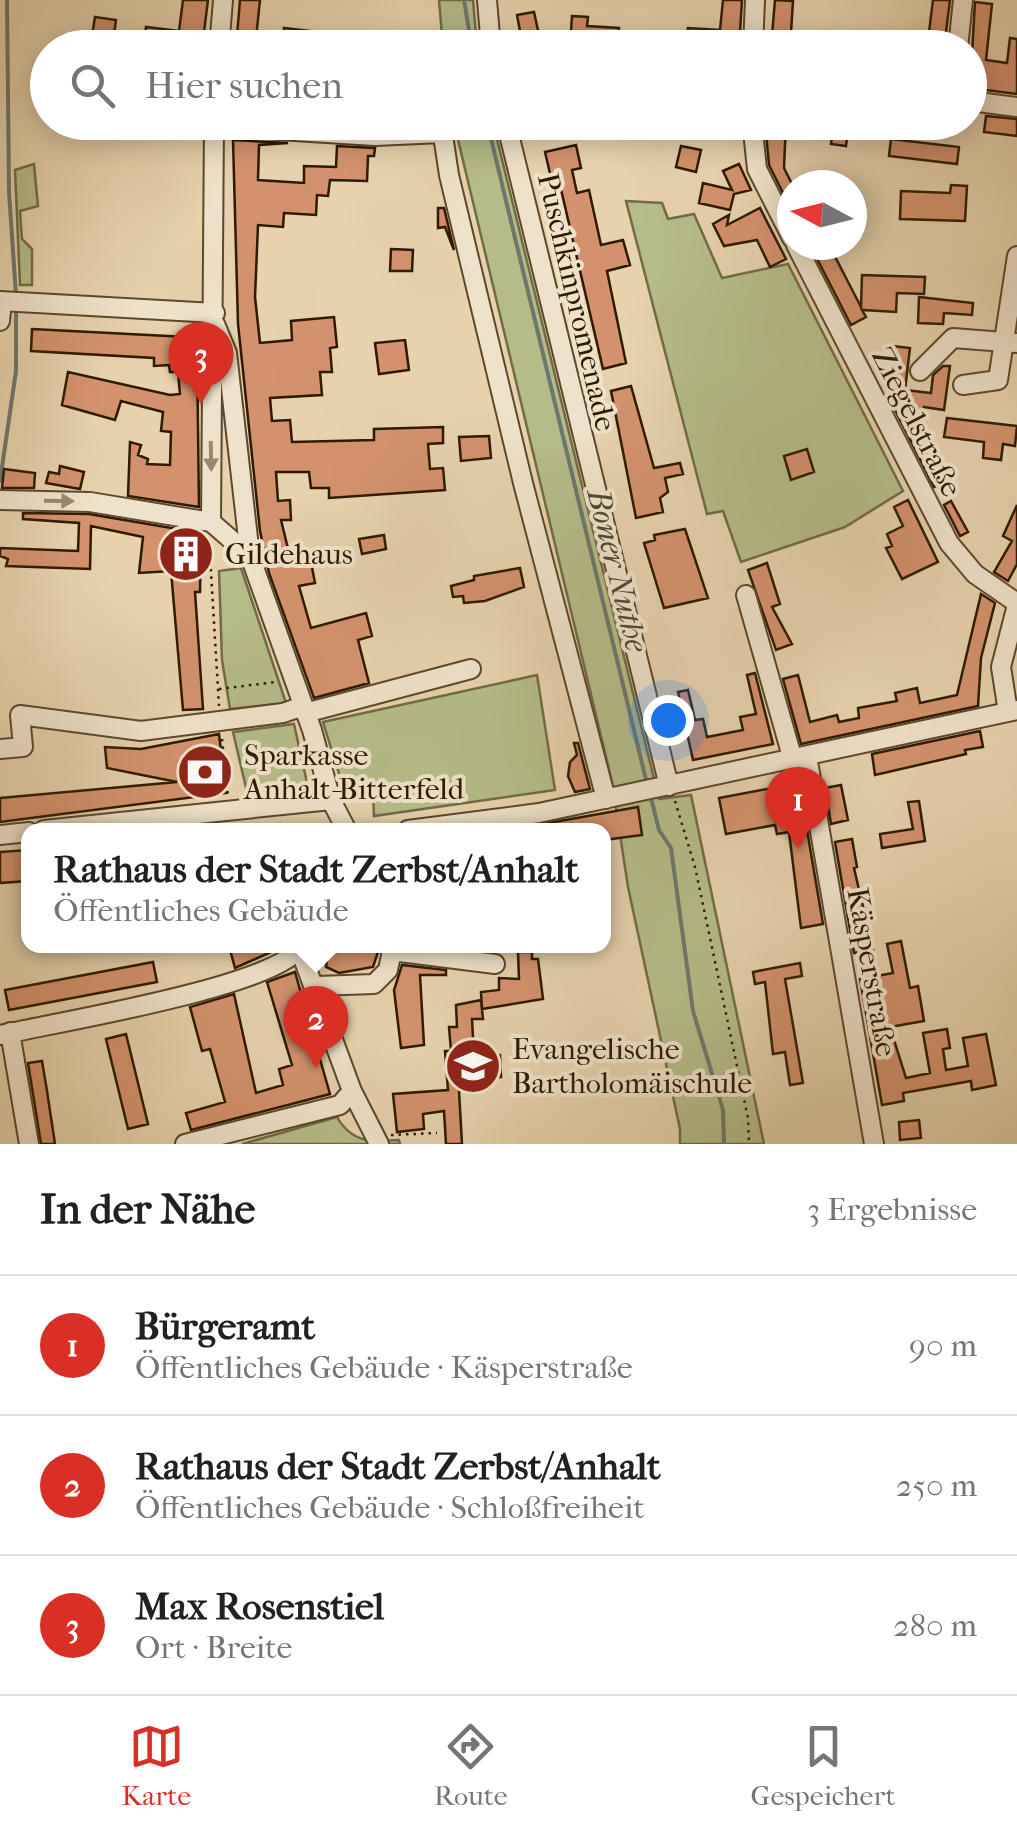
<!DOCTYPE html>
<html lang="de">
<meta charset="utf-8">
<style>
:root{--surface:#fff;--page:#f6f6f6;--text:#202124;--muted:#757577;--line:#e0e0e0;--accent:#d93025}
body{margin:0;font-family:"IM FELL French Canon",serif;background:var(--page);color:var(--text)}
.compass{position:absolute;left:777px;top:170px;width:90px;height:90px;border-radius:50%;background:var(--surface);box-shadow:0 5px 25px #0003;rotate:277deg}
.you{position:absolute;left:668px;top:720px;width:35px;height:35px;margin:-25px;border:8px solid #fff;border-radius:50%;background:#1a73e8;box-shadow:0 0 0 15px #1a73e833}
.badge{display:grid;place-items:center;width:65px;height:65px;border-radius:50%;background:var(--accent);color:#fff;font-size:32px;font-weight:700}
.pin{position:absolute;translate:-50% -82px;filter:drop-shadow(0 2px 5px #0008)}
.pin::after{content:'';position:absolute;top:52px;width:35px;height:30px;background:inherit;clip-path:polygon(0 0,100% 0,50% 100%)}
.popup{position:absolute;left:21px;top:823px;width:590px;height:130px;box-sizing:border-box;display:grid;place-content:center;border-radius:20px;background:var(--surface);filter:drop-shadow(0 2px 8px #0005);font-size:32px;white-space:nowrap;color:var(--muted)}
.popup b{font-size:38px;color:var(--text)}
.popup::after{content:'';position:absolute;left:50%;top:100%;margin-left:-20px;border:20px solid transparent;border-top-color:var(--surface)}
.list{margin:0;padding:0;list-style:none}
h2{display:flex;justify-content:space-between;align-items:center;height:130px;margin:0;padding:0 40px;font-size:42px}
h2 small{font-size:32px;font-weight:400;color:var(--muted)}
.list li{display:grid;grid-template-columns:65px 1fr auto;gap:30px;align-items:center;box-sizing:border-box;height:140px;padding:0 40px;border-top:2px solid var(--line)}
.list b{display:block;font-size:38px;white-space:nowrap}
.list p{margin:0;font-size:32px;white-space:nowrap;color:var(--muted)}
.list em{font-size:32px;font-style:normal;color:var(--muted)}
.icon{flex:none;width:55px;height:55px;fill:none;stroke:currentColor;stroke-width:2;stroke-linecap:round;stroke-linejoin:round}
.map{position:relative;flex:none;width:1017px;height:1144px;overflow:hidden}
.search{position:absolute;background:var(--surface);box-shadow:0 5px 25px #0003;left:30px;right:30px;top:30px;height:110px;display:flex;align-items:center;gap:25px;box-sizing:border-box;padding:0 35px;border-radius:55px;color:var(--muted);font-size:38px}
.sheet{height:550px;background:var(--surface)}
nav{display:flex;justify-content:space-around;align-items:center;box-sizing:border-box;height:140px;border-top:2px solid var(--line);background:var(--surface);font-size:28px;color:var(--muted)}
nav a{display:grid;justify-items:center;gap:5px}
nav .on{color:var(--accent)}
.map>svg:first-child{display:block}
.green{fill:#b5bc8a;stroke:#726b46;stroke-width:2.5}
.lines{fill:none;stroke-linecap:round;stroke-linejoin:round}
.stream{stroke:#6e776c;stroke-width:4}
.building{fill:#d3926d;stroke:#2e1a01;stroke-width:2.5}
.minor-casing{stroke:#5c482c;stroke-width:22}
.path{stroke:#2e1a01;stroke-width:2.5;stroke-dasharray:2.5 5;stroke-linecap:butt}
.minor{stroke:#efe2ca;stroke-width:18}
.oneway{fill:#988870}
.labels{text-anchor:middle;stroke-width:8;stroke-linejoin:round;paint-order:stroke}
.street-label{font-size:30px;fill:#2e1a01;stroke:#efe2ca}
.poi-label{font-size:30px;fill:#2e1a01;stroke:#efe2ca;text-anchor:start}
.water-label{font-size:32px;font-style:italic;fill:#4e4836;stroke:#efe2ca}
</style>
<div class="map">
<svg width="1017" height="1144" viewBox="0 0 1017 1144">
<rect width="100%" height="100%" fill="#e6d2ad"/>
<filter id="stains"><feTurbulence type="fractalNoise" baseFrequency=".002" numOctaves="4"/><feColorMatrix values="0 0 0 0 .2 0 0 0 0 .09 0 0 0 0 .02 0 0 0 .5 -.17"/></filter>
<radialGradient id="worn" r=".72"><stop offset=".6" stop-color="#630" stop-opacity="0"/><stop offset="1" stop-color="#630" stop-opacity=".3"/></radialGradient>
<path class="green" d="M439 0H473L477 47H443Z
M454 123H493L659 799 691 795 764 1144H680V1129L628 887 612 782Z
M34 164 38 206 20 211 22 239 32 249V285H20L15 170Z
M626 201 662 203 668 219 694 214 722 278 788 264 903 491 845 527 741 562 723 511 707 514Z
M241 568 286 703 230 709 222 660 219 571Z
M537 675 555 790 374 816 373 795 354 798 345 793 323 722Z
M294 724 308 787 247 792 233 732Z
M337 1117C352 1143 371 1142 399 1140L400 1144H242Z"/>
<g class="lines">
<path class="stream" d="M7 0 9 192 16 295
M464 0 472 48
M487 122 647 784
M0 481 16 371V309
M651 798 659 830 671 848 693 1011 723 1110 724 1144"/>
</g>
<path class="building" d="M183 0H208L202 48 144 44 146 27 179 31Z
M240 0H260L255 48H236Z
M723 0H742L739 48H726L727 41H687L688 28 720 30Z
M775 0 793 1 790 48H771Z
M933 0H950L944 48H927Z
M975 2 992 4 986 60 1007 63 1010 38 1017 39V94L970 88Z
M534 12 541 44 523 47 517 15Z
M572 16 588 17 587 26 619 28 617 48 570 46Z
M95 17 116 20 112 48H90Z
M284 28 363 37V48H283Z
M986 116 1017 119V136L984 132Z
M765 122H786L784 168 792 184V199L787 201 769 165Z
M834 122H849L846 146 831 144Z
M891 139 959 147 957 164 889 156Z
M233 140 288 143 259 145 258 180 304 183V166L336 167 337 146 375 148 374 156H368L367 181 330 180 328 196 317 195 316 215 284 213 283 227 258 225 255 297 260 343 292 340 291 321 334 317 337 347 330 348 332 372H320L322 395 270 398 272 421 290 420 292 442 374 440V429L443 427V443L428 444 430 469 443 468 445 490 329 498V488H311L309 472H276L278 501 290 500 291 520H281L292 565 311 562 315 583 299 586 311 628 366 613 372 636 358 640 369 683 314 698 269 573 260 531 238 324Z
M576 145 581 168 572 170 577 193 589 190 601 245 623 240 630 265 607 271 626 363 603 369 559 181 552 182 545 152Z
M681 146 701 150 696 172 676 167Z
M739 164 751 190 734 194 730 210 699 203 703 183 732 190 723 171Z
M951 185 967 186 965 221 900 219 901 191 950 193Z
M438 208H444L454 250 445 227 438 228Z
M760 208 786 259 770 267 757 240 724 246 713 224 729 215 727 225Z
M810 245 820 249 829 245 861 307 862 275 925 277 924 294 897 293 896 312 862 310 866 317 851 325Z
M391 249 413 250 412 271H390Z
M919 297 973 303 972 315 944 313 943 324 918 323Z
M32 329 187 337 197 347 199 507 128 496 130 442 141 445 138 455 148 459 147 464 170 465 171 432 161 431 163 412 121 401 115 420 62 405 68 372 170 395 180 394 178 372H170L169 365 154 366V358L31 351Z
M405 340 409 370 379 374 375 343Z
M893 346 910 348 905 390 931 393 933 375 943 366H950L944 410 924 407 918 434 939 484 934 487 888 396Z
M631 386 654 468 680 463 683 474 665 478 668 492 660 498 663 512 636 518 611 391Z
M947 418 1017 426 1015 446 1003 444 1001 460 983 458 984 442 944 437Z
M489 436 491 458 461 461 459 437Z
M807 449 814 472 791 480 784 456Z
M60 466 84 472 80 489 46 483 49 472 59 474Z
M4 469 35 473 34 488H2Z
M908 500 938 562 902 579 886 548 892 546 887 534 903 526 894 507Z
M951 501 968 532 960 536 944 505Z
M1017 505V564L1008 581 994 572 1012 541 1003 536Z
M23 513 89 514 201 533 200 592H195L203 709 183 710 171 571 139 573 143 537 91 526 90 569 6 566 8 559 0 556V548L78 551 79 523 23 519Z
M685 529 708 598 664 608 644 543 655 540 654 535Z
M384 535 386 549 362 554 359 539Z
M767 563 780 604 772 607 792 644 776 650 748 570Z
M520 568 524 587 485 601 464 603 463 596 453 597 451 586 474 580V576Z
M981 594 995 603 981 658 978 706 801 744 783 679 798 675 810 722 837 715 839 722 859 718 858 708 897 701 895 693 917 688 920 703 957 695Z
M755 673 773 744 693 760 678 692 688 690 695 720 703 719 707 737 743 730 740 717 756 714 747 675Z
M980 731 983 747 965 750 966 754 875 775 872 754Z
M219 734 226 793 0 822V798L177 782 107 768 105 747 141 749Z
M574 743H578L590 789 575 792 568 776 570 762 577 755Z
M799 783 823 924 801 928 789 832 777 834 775 825 726 834 719 798Z
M841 785 848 820 831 824 825 788Z
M919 801 925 841 882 848 880 834 913 829 908 802Z
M638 807 642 835 604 840V830H533L532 826Z
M852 839 857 867 854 868 873 950 854 953 835 842Z
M28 850V881L0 883V852Z
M901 941 910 988 918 986 924 1021 890 1027 906 1078 930 1073 923 1033 947 1029 950 1048 943 1049 946 1070 968 1066 963 1038 986 1034 996 1085 972 1090 971 1081 903 1093 904 1101 882 1105 860 979 893 973 887 944Z
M229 946H280V948L235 968Z
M329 946H380L373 967 339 973 326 967Z
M518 952H532V959H538L543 999 482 1009 481 992 499 990V978L519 979Z
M153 962 157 982 9 1010 5 990Z
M800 963 802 976 785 979 803 1083 790 1085 785 1052 773 1054 765 982 755 984 753 972Z
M402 965 446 970V975H420L424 1045 401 1048 394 990Z
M295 972 330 1094 191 1130 186 1113 225 1102 210 1049 202 1051 190 1007 234 994 256 1093 283 1085 279 1069 292 1065 267 982Z
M481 1000 483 1019H472L474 1056 500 1055 501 1077 478 1078 479 1089 459 1091 462 1144H446L444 1111 423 1114 424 1129 397 1132 393 1094 448 1090 445 1051H451L449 1027H457L456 1005Z
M126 1034 148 1124 128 1129 106 1039Z
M42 1061 47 1091 55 1144H41L28 1063Z
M919 1120 921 1138 900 1140 899 1122Z"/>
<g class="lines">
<g class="minor-casing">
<path id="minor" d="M487 0 491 48
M219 48 223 0
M753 48 755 0
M958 48 963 0
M970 101 1017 107
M214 122 211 522 250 556
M441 122 449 175 523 483 606 799
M506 122 669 786
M752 122 757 169 792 238
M214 126 375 136 442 133
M796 245 949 543 975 574 1017 603
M0 301 215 313
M0 321 2 301
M215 324 227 353 250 556 312 730 331 800 345 827
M920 371 953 338 1017 343
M963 385 998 380 1017 256
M0 500 90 502 211 522
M746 595 793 760
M1008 712 1001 667 1017 605
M305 713 471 669
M0 749 23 747 20 715 141 731 283 713 303 706
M807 756 874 1144
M44 830 331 800
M408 830 539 813 1017 710
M0 835 29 832
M300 950 352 1091 379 1144
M392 951 495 964
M317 986 374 984 388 970 393 946
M10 1032 29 1144
M0 1035C53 1023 280 986 301 946
M185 1144 340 1105 352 1091"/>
</g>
<path class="path" d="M458 128 482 122
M209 539 219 706
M219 689 276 682
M222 739 228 796
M675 801 695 867 748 1118 749 1144
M391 1135 437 1133"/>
<use href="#minor" class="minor"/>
</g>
<defs><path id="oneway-solid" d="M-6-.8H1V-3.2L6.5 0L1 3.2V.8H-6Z" transform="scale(2.5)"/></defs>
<g class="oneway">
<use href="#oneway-solid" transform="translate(211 456) rotate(89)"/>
<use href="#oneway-solid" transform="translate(59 501) rotate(1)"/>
</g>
<defs>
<g id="building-disc" transform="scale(2.875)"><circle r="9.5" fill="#8f2418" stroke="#efe2ca"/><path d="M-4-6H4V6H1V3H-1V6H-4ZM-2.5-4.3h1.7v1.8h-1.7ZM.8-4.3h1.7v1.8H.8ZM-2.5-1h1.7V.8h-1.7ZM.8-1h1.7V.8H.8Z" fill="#fff"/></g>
<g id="bank-disc" transform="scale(2.875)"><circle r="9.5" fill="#8f2418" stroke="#efe2ca"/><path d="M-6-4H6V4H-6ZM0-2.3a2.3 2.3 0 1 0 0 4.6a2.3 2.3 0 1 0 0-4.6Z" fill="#fff"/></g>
<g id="school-disc" transform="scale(2.875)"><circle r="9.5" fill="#8f2418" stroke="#efe2ca"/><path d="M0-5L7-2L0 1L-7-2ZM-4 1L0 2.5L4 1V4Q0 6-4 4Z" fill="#fff"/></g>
</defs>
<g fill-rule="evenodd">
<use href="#building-disc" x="186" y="554"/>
<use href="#bank-disc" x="205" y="772"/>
<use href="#school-disc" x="473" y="1066"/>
</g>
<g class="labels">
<g class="street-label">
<text transform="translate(577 302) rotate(77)" y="10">Puschkinpromenade</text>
<text transform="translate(917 422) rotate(63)" y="10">Ziegelstraße</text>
<text transform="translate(872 972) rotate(80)" y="10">Käsperstraße</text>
</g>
<g class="poi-label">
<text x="225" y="564">Gildehaus</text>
<text x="244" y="765">Sparkasse<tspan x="244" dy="34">Anhalt-Bitterfeld</tspan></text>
<text x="512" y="1059">Evangelische<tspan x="512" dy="34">Bartholomäischule</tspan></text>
</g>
<g class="water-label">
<text transform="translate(618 570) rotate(76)" y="11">Boner Nuthe</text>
</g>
</g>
<rect width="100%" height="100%" filter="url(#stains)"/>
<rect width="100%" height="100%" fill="url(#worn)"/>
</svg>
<svg class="compass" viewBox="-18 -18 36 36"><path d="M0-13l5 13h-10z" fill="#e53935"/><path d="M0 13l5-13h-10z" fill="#757577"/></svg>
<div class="you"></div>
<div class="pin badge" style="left:798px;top:849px">1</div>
<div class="pin badge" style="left:316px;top:1068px">2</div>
<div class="popup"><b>Rathaus der Stadt Zerbst/Anhalt</b>Öffentliches Gebäude</div>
<div class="pin badge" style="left:201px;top:404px">3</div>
<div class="search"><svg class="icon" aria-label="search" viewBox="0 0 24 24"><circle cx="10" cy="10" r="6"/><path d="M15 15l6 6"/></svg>Hier suchen</div>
</div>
<section class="sheet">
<h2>In der Nähe<small>3 Ergebnisse</small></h2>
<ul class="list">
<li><span class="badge">1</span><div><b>Bürgeramt</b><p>Öffentliches Gebäude · Käsperstraße</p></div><em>90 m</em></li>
<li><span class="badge">2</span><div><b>Rathaus der Stadt Zerbst/Anhalt</b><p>Öffentliches Gebäude · Schloßfreiheit</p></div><em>250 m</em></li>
<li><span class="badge">3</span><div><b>Max Rosenstiel</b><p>Ort · Breite</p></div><em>280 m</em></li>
</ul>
</section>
<nav>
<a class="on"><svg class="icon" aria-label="map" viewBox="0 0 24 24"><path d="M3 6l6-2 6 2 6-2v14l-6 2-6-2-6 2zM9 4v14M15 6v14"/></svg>Karte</a>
<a><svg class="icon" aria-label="directions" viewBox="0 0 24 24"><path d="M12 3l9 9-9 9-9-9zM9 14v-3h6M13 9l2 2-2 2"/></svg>Route</a>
<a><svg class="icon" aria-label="saved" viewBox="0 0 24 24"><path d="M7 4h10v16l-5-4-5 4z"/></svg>Gespeichert</a>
</nav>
